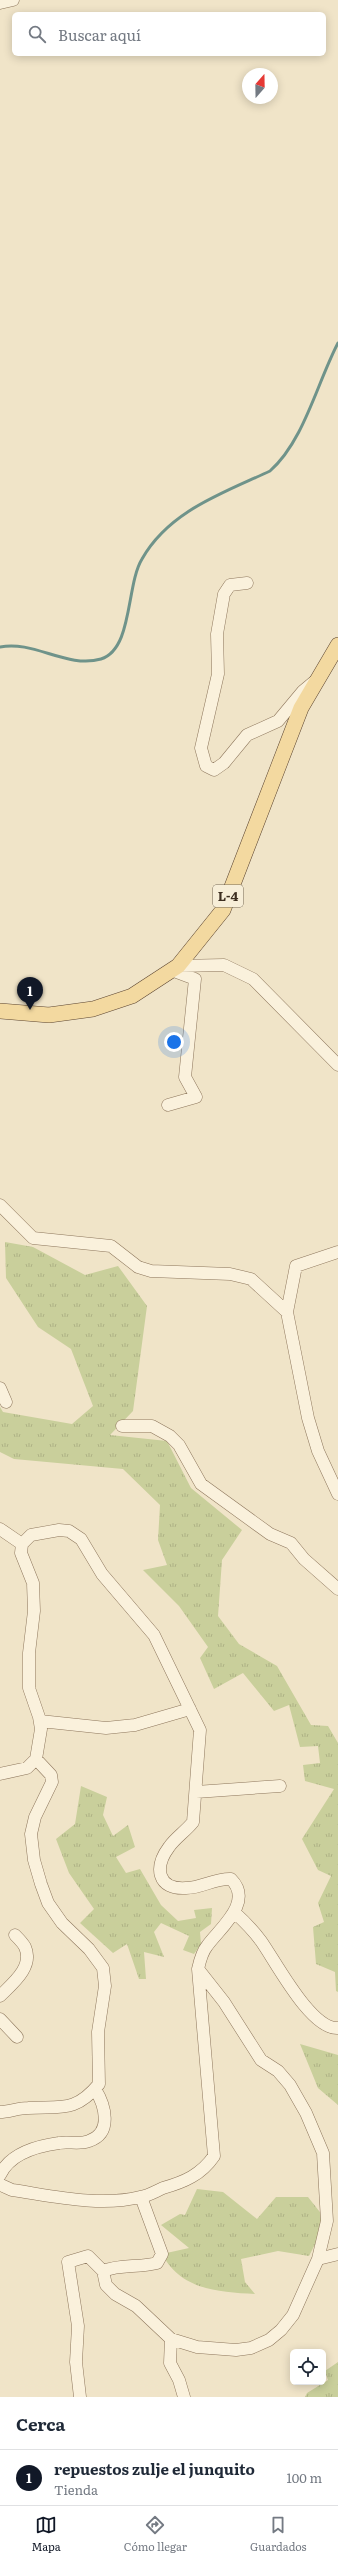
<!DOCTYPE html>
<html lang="es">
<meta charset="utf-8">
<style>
:root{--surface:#fff;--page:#f6f6f7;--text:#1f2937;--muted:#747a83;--line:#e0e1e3;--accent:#111827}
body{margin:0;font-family:Literata,serif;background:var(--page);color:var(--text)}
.controls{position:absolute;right:12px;bottom:12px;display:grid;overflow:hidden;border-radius:6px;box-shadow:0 2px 10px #0003}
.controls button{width:36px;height:36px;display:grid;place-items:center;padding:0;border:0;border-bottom:1px solid var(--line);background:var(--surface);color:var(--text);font:20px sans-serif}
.compass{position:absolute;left:242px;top:68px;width:36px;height:36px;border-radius:50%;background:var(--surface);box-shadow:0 2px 10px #0003;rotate:20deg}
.you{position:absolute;left:174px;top:1042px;width:14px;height:14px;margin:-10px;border:3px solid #fff;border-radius:50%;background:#1a73e8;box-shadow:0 0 0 6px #1a73e833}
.badge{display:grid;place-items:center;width:26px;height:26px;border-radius:50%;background:var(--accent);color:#fff;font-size:13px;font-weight:700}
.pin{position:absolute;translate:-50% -33px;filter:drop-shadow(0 1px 2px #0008)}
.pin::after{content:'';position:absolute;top:21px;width:14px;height:12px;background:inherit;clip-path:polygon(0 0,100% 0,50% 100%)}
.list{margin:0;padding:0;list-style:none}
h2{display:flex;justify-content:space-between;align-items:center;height:52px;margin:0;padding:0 16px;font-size:17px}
h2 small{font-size:13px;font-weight:400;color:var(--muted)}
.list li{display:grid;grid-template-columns:26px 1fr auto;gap:12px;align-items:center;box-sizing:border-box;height:56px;padding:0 16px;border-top:1px solid var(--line)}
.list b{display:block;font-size:15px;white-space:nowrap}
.list p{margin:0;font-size:13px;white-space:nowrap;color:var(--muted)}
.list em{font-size:13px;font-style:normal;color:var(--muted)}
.icon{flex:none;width:22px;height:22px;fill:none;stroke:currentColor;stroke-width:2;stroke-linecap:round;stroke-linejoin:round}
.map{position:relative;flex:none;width:338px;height:2397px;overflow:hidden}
.search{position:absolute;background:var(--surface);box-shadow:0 2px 10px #0003;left:12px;right:12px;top:12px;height:44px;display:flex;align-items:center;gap:10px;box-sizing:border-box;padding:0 14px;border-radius:6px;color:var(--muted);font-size:15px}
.sheet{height:108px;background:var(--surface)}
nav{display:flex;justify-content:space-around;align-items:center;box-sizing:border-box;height:56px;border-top:1px solid var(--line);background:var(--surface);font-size:11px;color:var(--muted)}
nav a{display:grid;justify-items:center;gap:2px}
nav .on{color:var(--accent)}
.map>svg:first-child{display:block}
.grass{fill:url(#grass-tufts)}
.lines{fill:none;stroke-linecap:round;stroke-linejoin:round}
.stream{stroke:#6f938a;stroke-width:3}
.minor-casing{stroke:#8d765c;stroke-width:13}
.major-casing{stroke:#5b4430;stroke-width:16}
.minor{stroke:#faf1dc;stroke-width:12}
.major{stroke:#f3d9a0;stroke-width:15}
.labels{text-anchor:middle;stroke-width:3;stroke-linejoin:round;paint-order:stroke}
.shield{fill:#f7eed8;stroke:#756857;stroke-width:1}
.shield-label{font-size:13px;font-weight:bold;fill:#3d2e20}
</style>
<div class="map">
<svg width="338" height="2397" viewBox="0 0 338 2397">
<defs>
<pattern id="grass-tufts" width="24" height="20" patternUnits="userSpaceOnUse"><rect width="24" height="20" fill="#c9cf9b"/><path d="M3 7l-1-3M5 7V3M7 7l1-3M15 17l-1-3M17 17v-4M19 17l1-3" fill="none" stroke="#aeb285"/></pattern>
</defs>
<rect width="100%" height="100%" fill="#f0e4c8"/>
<path class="grass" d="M5 1242 33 1247 85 1275 118 1266 147 1306 133 1411 110 1435 167 1441 191 1488 242 1530 222 1560 218 1616 239 1644 277 1666 311 1725 328 1726 338 1743V1992L336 1991 335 1972 316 1964 313 1927 324 1922 318 1903 331 1876 318 1870 302 1839 334 1789 305 1781 303 1765 320 1763 318 1746 300 1747 289 1705 274 1711 243 1673 214 1689 200 1658 208 1647 179 1606 143 1570 167 1565 158 1540 160 1505 123 1469 14 1459 0 1452V1407L3 1412 72 1424 93 1406 71 1349 38 1327 6 1278Z
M81 1786 107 1797 103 1815 113 1836 128 1825 135 1847 116 1857 126 1873 140 1869 161 1905 178 1921 196 1918 194 1910 212 1908 211 1924 200 1932 201 1944 194 1954 183 1950 189 1936 161 1923 154 1932 164 1957 144 1952 146 1979H139L127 1944 113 1953 80 1923 94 1909 69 1873 56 1839 75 1824Z
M300 2044 338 2055V2105L318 2088Z
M197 2189 223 2192 257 2219 276 2197H308L327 2221 309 2256 278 2251 241 2259 245 2282 255 2294C218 2292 181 2290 162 2254L189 2248 161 2225 180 2214 185 2215Z
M338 2362V2397H305L307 2393 328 2380 325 2371Z"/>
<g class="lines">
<path class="stream" d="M0 647C34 640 67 669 101 659 133 649 126 585 142 559 169 511 223 493 270 471 304 441 317 383 338 343"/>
<g class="minor-casing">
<path id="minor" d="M0 3 13 0
M247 583 230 585 224 594 217 634 218 674 201 748 206 766 214 770 224 763 247 735 278 721 303 691 315 681
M178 966 224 965 253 979 338 1065
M168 1105 196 1097 185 1077 195 979 171 970
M0 1205 33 1238 111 1246 138 1267 151 1271 230 1274 251 1279 287 1312
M338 1252 296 1266 287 1312 308 1418 318 1451 338 1494
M0 1388 6 1402
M122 1426H152L170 1436 179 1445 201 1484 270 1534 291 1543 304 1559 338 1589
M0 1529 22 1544
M40 1721 106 1728 135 1725 190 1709
M0 1774 27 1768 36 1759 41 1729 39 1717 29 1688V1653L34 1611 33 1583 21 1553 22 1544 31 1535 59 1530 69 1531 81 1539 102 1574 154 1635 200 1730 193 1822C186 1831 175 1838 169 1847 154 1867 157 1890 186 1888 202 1888 215 1878 231 1879 254 1902 220 1928 207 1946 202 1952 200 1960 198 1969L214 2156C201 2175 184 2182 163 2188 156 2191 148 2196 140 2197 100 2207 53 2196 12 2190L1 2185
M196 1792 280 1786
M234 1912C244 1921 253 1930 261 1941 276 1962 311 2030 338 2028
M0 1996C12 1984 34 1967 25 1947 23 1943 18 1938 15 1935
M0 2019 17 2037
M0 2112C9 2112 18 2108 28 2108 61 2106 75 2113 99 2084L98 2032 105 1986 103 1968 89 1949 62 1923 48 1903 41 1884 34 1860 31 1834 35 1817 52 1782 51 1775 36 1759
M0 2175C10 2153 37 2146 59 2143 69 2141 79 2145 89 2141 113 2133 105 2105 95 2089
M318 2259 338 2254
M103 2271C121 2264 138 2268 157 2263L162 2254 141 2197
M171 2339 170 2363 179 2380 184 2397
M80 2397 76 2362 78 2326 68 2262 88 2256 103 2271 106 2285 115 2294 136 2306 171 2339 197 2347 236 2350 251 2348 269 2340 281 2330 293 2315 318 2259 327 2221 323 2153 306 2113 290 2085 278 2071 261 2060 224 2002 198 1969"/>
</g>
<g class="major-casing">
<path id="major" d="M0 1011 49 1015 93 1009 132 996 178 966 223 910 301 708 338 645"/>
</g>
<use href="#minor" class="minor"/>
<use href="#major" class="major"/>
</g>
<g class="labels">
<rect class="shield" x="213" y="885" width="30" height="22" rx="3"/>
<g class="shield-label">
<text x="228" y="901">L-4</text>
</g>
</g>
</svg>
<div class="controls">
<button><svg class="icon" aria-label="locate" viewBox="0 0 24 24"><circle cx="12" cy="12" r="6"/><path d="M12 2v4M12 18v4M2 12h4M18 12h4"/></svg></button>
</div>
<svg class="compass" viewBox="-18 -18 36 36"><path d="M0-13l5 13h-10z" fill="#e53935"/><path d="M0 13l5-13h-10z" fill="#747a83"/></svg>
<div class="you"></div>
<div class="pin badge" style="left:30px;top:1010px">1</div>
<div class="search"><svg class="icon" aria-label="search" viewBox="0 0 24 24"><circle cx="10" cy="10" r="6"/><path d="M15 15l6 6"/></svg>Buscar aquí</div>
</div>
<section class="sheet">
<h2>Cerca<small></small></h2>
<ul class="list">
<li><span class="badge">1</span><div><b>repuestos zulje el junquito</b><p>Tienda</p></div><em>100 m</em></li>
</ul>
</section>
<nav>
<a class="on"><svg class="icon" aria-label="map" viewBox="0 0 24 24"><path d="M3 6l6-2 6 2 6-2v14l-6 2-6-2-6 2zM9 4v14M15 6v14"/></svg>Mapa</a>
<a><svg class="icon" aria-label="directions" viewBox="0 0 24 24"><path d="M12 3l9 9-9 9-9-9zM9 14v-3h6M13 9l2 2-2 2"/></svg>Cómo llegar</a>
<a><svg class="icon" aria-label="saved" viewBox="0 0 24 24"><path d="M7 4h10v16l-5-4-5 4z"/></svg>Guardados</a>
</nav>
